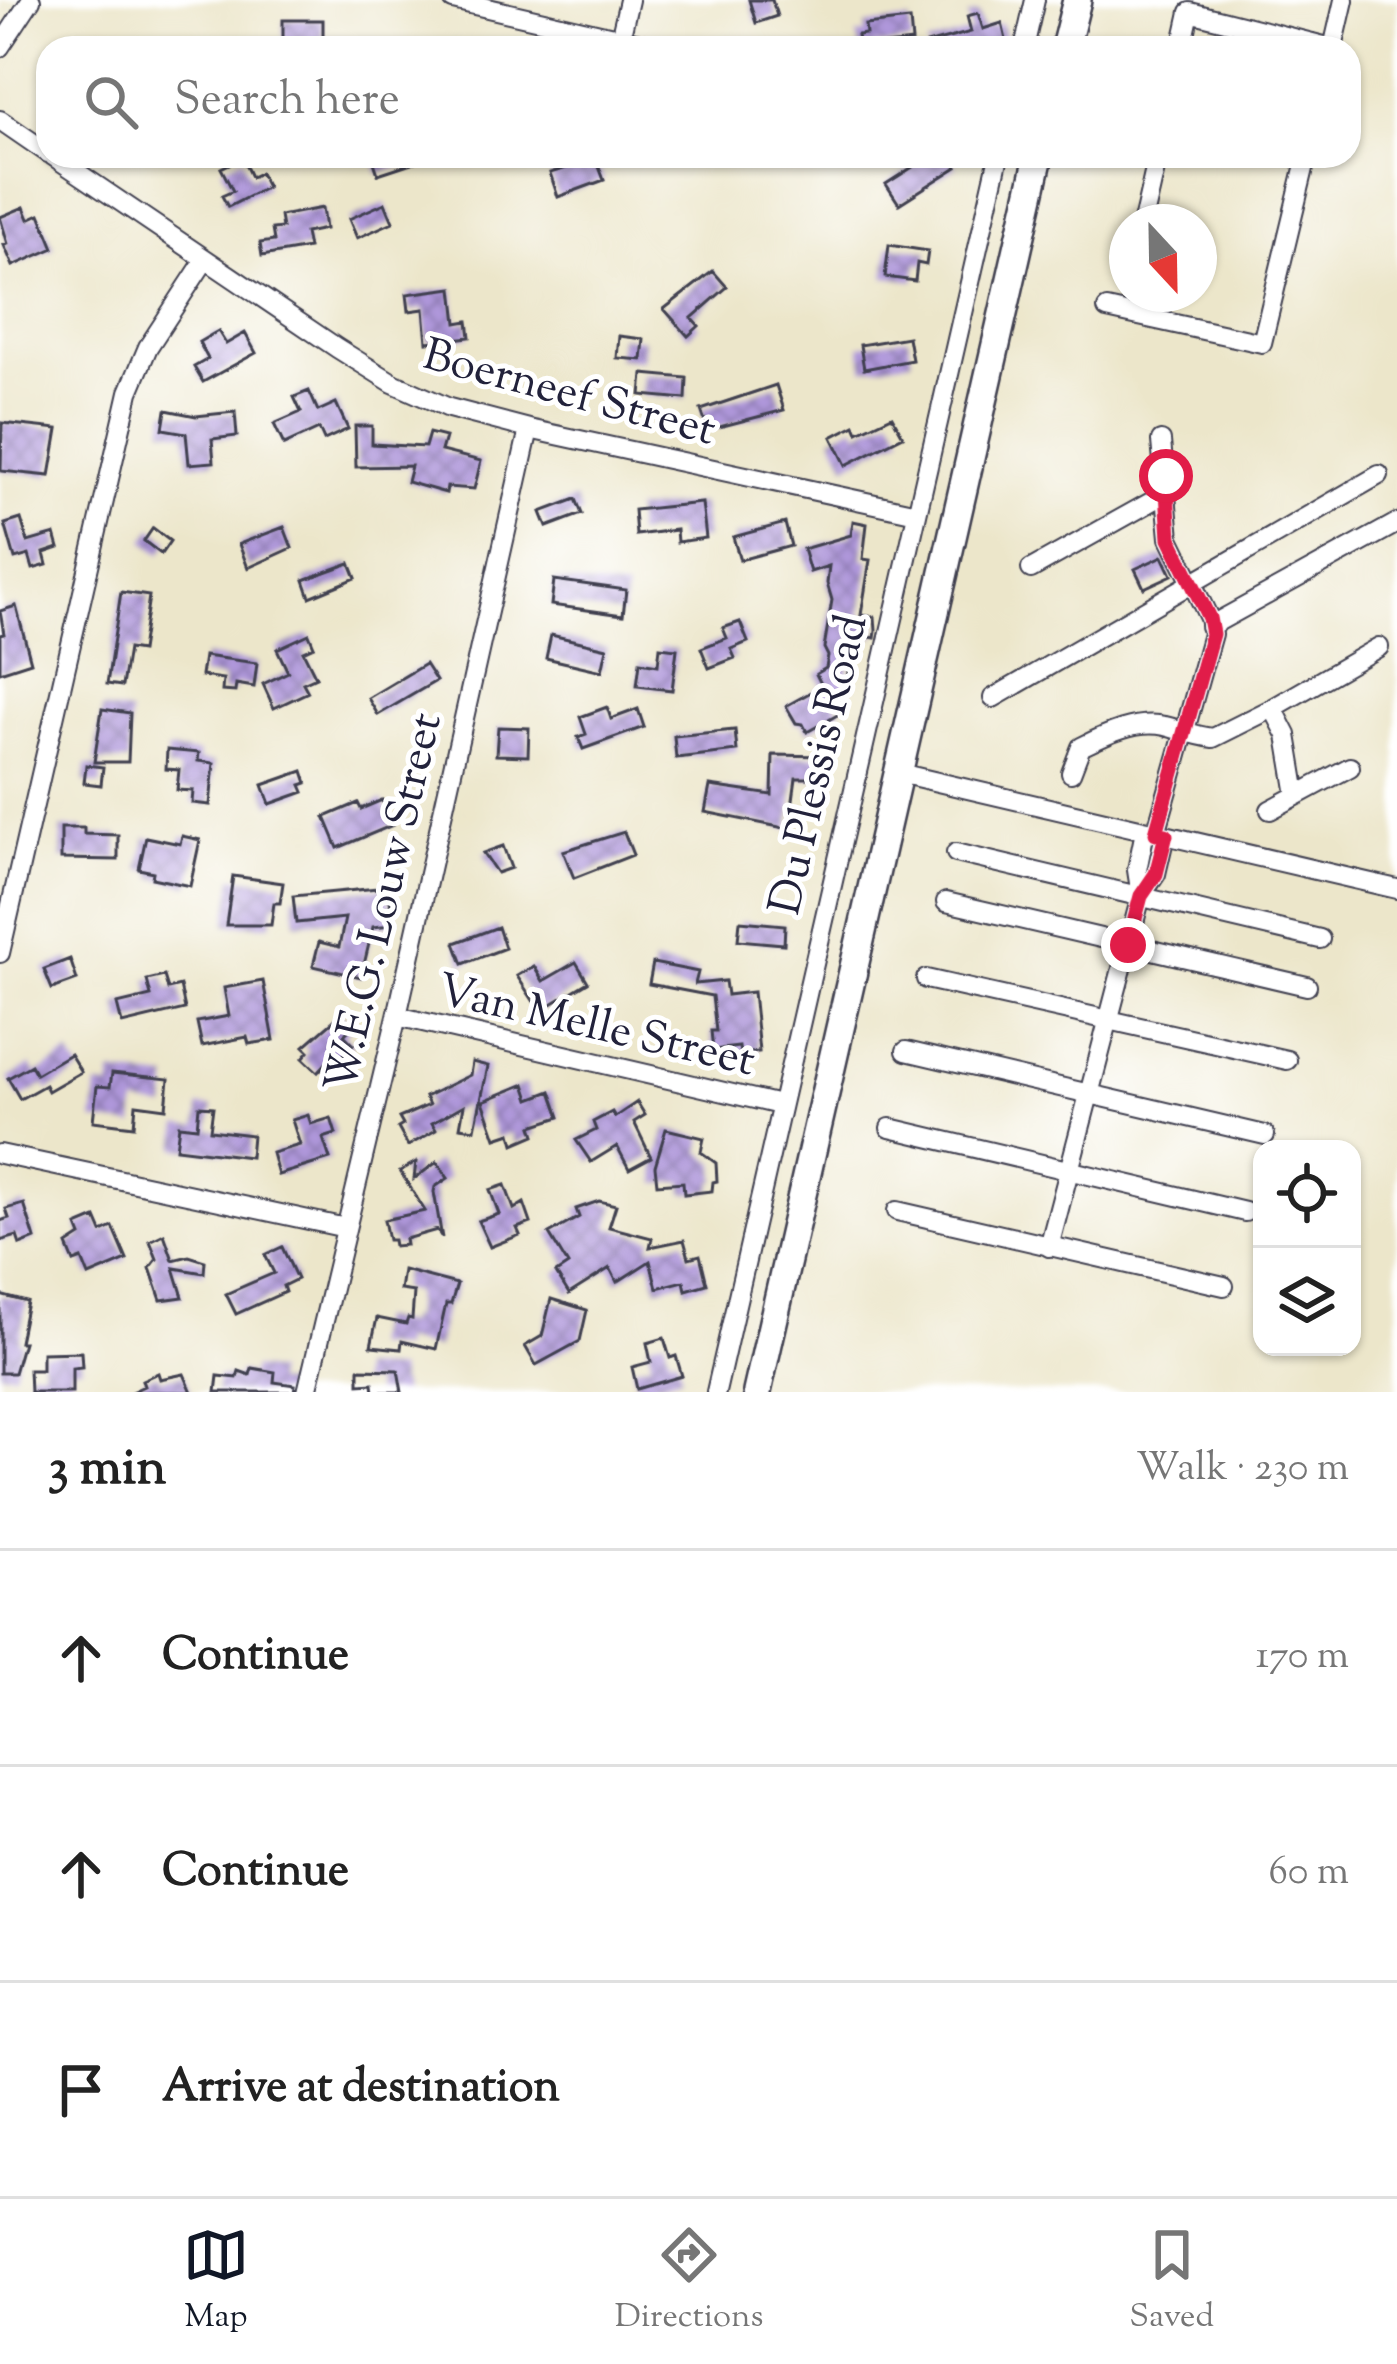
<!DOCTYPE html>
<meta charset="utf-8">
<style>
:root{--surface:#fff;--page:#f2f2f2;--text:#222;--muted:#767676;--line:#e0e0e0;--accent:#111827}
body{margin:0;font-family:"Sorts Mill Goudy",serif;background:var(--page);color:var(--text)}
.controls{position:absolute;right:36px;bottom:36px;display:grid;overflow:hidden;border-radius:24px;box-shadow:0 3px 9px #0004}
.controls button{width:108px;height:108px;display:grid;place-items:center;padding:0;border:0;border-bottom:3px solid var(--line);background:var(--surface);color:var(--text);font:60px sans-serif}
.compass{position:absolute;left:1109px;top:204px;width:108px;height:108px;border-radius:50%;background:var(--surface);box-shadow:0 3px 9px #0004;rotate:158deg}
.stop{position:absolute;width:36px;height:36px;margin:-27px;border:9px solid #e11d48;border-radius:50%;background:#fff}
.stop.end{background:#e11d48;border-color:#fff;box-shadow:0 3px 12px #0008}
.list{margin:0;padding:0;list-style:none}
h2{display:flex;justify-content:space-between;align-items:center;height:156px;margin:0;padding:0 48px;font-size:51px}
h2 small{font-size:39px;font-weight:400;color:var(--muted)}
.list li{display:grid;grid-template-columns:78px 1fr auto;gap:36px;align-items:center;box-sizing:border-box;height:216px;padding:0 48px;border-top:3px solid var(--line)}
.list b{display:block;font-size:45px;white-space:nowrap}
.list em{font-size:39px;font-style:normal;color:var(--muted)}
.icon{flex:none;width:66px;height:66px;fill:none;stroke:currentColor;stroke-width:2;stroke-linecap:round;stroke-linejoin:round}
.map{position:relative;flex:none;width:1397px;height:1392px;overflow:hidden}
.search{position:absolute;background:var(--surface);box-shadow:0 3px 9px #0004;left:36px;right:36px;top:36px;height:132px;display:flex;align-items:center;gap:30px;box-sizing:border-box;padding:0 42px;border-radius:36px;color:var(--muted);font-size:45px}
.sheet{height:804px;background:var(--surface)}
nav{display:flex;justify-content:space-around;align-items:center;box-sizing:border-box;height:168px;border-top:3px solid var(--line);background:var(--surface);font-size:33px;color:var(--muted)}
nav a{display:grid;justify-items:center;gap:6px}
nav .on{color:var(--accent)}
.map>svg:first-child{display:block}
.building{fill:url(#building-cross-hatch)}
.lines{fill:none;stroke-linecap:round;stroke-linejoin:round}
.street-casing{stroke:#403f50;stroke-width:22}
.secondary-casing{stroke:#403f50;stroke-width:32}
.street{stroke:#fff;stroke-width:18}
.secondary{stroke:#fff;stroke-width:27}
.route{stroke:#e11d48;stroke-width:15}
.labels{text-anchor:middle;stroke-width:10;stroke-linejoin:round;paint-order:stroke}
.street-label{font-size:45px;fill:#22223b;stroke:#fff}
</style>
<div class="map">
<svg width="1397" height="1392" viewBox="0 0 1397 1392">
<defs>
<pattern id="building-cross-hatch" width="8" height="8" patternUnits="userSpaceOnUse" patternTransform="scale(3)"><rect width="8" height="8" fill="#af97da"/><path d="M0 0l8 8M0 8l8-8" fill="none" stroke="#8e7bb2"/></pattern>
</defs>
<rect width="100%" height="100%" fill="#fff"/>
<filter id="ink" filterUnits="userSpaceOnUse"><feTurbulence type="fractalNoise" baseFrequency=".00833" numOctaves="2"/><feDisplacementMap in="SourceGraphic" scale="24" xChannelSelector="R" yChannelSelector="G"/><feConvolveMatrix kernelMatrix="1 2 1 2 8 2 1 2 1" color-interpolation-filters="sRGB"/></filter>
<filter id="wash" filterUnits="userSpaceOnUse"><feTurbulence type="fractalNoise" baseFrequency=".004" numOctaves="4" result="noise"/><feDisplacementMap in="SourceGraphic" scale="48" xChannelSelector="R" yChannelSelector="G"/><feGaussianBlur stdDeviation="2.7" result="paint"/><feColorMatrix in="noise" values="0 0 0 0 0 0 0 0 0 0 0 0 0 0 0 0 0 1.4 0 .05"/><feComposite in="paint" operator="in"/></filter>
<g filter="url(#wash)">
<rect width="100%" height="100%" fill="#ece6ca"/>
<g id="blocks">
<path class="building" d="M749 0H772L777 16 756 23Z
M978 13 983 29 1002 23 1006 40 990 44 991 48H927V44L971 32 967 16Z
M283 20H323V48H283Z
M910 20 912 42 859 48 857 35 866 34 865 25Z
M372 156H427V158L378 174Z
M930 156H950L957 167 899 204 886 184Z
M242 158 251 177 260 173 267 187 228 207 222 196 233 191 221 168Z
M596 159 604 180 558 197 550 173Z
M385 203 393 222 357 238 349 219Z
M24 207 29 219 40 214 54 248 13 266 4 245 8 244 0 217Z
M322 208 325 229 305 233 308 248 262 256 260 243 274 241 272 229 282 228 280 216Z
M889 245 928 251 926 265 917 263 915 281 885 277Z
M713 271 727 287 692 318 699 326 688 336 664 309Z
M453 288 457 323 468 321 470 337 427 342 424 309 409 311 407 294Z
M218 331 226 344 245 333 256 353 203 382 194 367 208 359 199 342Z
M619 336 644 339 642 360 617 358Z
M908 337 912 360 864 369 860 345Z
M643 374 687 378 686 399 641 395Z
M776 385 784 410 708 430 701 410Z
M309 391 318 411 336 403 348 429 324 440 319 429 284 445 274 424 301 412 294 397Z
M166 410 196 416 235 412 237 436 212 439 214 462 189 464 186 433 163 429Z
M892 416 903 436 846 465 832 437 855 425 858 432Z
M2 423 58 429 50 476 1 471Z
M355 426H372V444L425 447 429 433 445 437 441 451 481 461 474 489 447 487 446 493 407 482 411 466 356 467Z
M576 499 582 514 547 527 541 512Z
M702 503 706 538 677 542 676 530 636 535 634 510Z
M21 519 28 542 55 534 59 548 44 553 47 565 33 569 29 555 15 559 5 524Z
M853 521 867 524 863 559 870 560 861 615 875 617 876 631 875 638 853 634 845 695 835 701 841 713 807 732 803 724 796 723 786 706 822 686 816 674 826 668 828 656 824 648 832 600 827 583 829 566 810 572 803 549 851 535Z
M785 523 791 546 740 560 733 537Z
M284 527 292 548 248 568 239 544Z
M153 528 170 541 161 554 144 541Z
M1163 556 1172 575 1144 588 1135 569Z
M350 563 356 578 310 597 304 580Z
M554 580 626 590 623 615 551 605Z
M121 592 149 596 141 651 128 649 122 686 107 684Z
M16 606 31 662 0 672V635L4 634 0 611Z
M740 622 748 642 731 649 735 658 709 668 701 648 727 638 723 628Z
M309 634 314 646 303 651 316 677 303 683 308 692 274 708 263 684 288 672 277 649Z
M551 635 607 648 602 671 546 658Z
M660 647 677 649 672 690 637 686 640 662 658 665Z
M204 656 257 663 254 687 236 684 235 692 222 691 223 679 201 676Z
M425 664 436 681 378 715 368 698Z
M607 707 611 719 638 709 644 727 583 749 578 737 586 734 580 717Z
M102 709 130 713 128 762H94Z
M498 727 529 728 528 756 496 755Z
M735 730 737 751 676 758 674 736Z
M167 750 199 753 198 761 214 763 210 805 192 803 193 791 177 790 179 770 166 769Z
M773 755 825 756 824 778H796L789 829 705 812 710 786 772 795Z
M86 765 103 767 101 785 84 783Z
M303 771 307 783 301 785 304 792 270 804 263 785Z
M382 800 393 825 338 848 325 817 358 803 361 809Z
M61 828H84V834L118 835V860L61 859Z
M624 832 633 855 574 878 563 851Z
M182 836 200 840 190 886 152 878 153 872 139 869 146 837 180 844Z
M503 846 511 868 497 873 483 853Z
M233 876 283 883 280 903H274L271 925H226Z
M389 887 392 925 373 927 361 977 313 966 319 942 339 947 345 918 296 923 293 896Z
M740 921 785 925 784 944 738 940Z
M498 927 505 948 463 964 455 943Z
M70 959 77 980 52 989 44 969Z
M576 962 588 982 540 1011 517 976 534 966 543 981Z
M653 963 698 972 695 984 725 981 727 995 753 992 759 1052 740 1054 739 1047 713 1050 711 1031H716L712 996 649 984Z
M164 976 168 989 180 986 185 1009 122 1024 117 1004 151 996 147 980Z
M263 981 274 1040 249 1044 247 1037 202 1046 197 1022 229 1016 224 988Z
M341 1014 353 1026 344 1035 353 1044 334 1065 329 1060 318 1072 303 1058 309 1051 304 1046Z
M70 1054 81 1072 48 1091 45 1085 20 1099 8 1078 31 1065 36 1074Z
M472 1062 488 1066 475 1129 460 1127 464 1105 432 1123 436 1130 408 1146 398 1128 403 1125 399 1118 429 1105 425 1097 470 1075Z
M112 1073 169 1079 166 1108 136 1104 134 1126 93 1121 97 1086 110 1087Z
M525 1084 530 1099 551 1091 560 1117 532 1126 535 1135 514 1144 511 1133 496 1138 483 1101Z
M637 1102 645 1115 634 1122 651 1157 629 1169 617 1146 591 1162 576 1140 596 1130 593 1122 612 1112 615 1117Z
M199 1106 213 1107 210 1130 252 1135 250 1157 176 1148 179 1125 197 1127Z
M308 1115 311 1124 331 1118 336 1134 323 1138 330 1159 278 1175 272 1153 300 1145 292 1120Z
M666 1129 704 1138 701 1152 716 1163 717 1181 713 1182 712 1191 684 1194 683 1182 657 1184 655 1166Z
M416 1162 414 1179 437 1162 448 1178 435 1187 434 1192 442 1238 437 1230 405 1239 406 1245 394 1246 393 1240H388L384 1220 425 1211 400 1171Z
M505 1185 514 1209 524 1203 531 1223 517 1228 520 1235 490 1247 478 1221 499 1214 490 1190Z
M599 1201 616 1205 609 1227 652 1238 650 1247 684 1240 689 1258 700 1255 707 1284 686 1290 684 1281 657 1288 650 1261 617 1282 610 1268 569 1294 556 1273 568 1265 549 1234 579 1217 576 1209Z
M24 1204 35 1239 20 1245 17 1236 0 1241V1221L9 1218 6 1209Z
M96 1218 102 1232 113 1227 127 1260 89 1276 82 1259 74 1262 67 1245 81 1236 77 1226Z
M164 1234 173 1260 189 1256 205 1261 204 1273 174 1268 183 1297 161 1300 150 1268 157 1259 150 1241Z
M282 1247 297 1279 283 1286 285 1292 236 1314 226 1294 274 1273 265 1255Z
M403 1270 457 1284 451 1304H446L436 1349 402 1341 401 1349 371 1346 377 1318 406 1324 408 1318 412 1319 414 1292 400 1290Z
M0 1295 27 1302 19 1342H23L14 1373H0Z
M551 1299 587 1310 580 1341 536 1365 525 1346 542 1336Z
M664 1338 670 1358 676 1356 682 1376 637 1389 632 1367 651 1362 647 1343Z
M81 1352 82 1367 72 1368V1392H30L29 1370H42V1353Z
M252 1368 275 1372 274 1382 295 1385 294 1392H216L218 1376 237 1378 239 1371 250 1375Z
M359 1369 398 1370 402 1392H374L373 1383 359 1384Z
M158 1373 160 1379 184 1374 192 1392H131L144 1386 142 1380Z"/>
</g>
</g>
<g filter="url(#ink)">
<use href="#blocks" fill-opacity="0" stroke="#403f50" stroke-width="3"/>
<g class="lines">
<g class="street-casing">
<path id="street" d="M453 0 661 48
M620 39 629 0
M0 47 31 0
M1024 48 1035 0
M1182 48 1190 12 1332 48
M1333 48 1344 0
M0 120 48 153
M53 156 337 348 393 383 449 408 529 429 917 513
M1143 222 1158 156
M1107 309 1262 343 1307 156
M1031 569 1167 493
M1210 626 1397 523
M993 698 1379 475
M1273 708 1379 647
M899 773 1397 889
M1071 773 1081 747C1107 734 1136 720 1165 726 1181 730 1196 736 1213 738L1273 708 1287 735 1297 795
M1270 810 1350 767
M1156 833 1212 634 1209 618 1170 538 1161 441
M956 853 1320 939
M1141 896 1137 870 1145 831
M946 902 1307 986
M0 953 129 392 148 347 205 260
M926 979 1287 1060
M397 1016 780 1105
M906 1051 1265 1135
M890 1128 1245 1212
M0 1154 346 1228
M897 1211 1224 1286
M1049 1247 1141 896 1156 874 1165 835
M307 1392 397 1016 529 429
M716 1392 999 156"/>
</g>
<g class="secondary-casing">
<path id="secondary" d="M1065 48 1077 0
M757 1392 1039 156"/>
</g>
<use href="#street" class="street"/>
<use href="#secondary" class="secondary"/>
</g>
</g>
<g class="lines" filter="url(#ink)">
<path class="route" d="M1128 945 1141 896 1156 874 1166 835 1156 833 1212 634 1209 618 1170 538 1166 476"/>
</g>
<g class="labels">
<g class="street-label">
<text transform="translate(570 390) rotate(15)" y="16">Boerneef Street</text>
<text transform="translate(816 764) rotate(-77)" y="16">Du Plessis Road</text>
<text transform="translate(381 902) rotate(-77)" y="16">W.E.G. Louw Street</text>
<text transform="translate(597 1023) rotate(13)" y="16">Van Melle Street</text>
</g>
</g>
</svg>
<div class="controls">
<button><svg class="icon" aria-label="locate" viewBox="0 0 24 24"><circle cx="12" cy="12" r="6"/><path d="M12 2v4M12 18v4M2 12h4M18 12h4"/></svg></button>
<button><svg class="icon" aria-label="layers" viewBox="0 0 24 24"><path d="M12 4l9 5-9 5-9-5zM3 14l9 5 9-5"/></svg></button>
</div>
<svg class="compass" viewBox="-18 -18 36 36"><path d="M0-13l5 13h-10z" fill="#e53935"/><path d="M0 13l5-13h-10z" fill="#767676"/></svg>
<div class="stop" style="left:1166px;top:476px"></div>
<div class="stop end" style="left:1128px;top:945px"></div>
<div class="search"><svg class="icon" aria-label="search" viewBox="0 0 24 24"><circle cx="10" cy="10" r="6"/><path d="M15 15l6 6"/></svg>Search here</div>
</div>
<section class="sheet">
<h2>3 min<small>Walk · 230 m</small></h2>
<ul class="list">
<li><svg class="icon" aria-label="ahead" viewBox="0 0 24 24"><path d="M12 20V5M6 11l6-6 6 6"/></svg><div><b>Continue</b></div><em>170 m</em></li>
<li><svg class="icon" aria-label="ahead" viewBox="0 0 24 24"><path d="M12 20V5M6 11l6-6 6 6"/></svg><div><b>Continue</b></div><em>60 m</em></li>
<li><svg class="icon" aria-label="arrive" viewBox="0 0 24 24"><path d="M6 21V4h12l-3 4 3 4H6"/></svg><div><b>Arrive at destination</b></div></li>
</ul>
</section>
<nav>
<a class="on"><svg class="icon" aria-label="map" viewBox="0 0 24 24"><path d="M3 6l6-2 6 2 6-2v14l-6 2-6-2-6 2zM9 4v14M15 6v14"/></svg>Map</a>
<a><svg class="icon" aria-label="directions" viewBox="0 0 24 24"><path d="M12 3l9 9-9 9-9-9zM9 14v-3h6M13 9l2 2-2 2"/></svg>Directions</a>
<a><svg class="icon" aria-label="saved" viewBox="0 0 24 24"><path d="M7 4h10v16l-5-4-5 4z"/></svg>Saved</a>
</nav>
